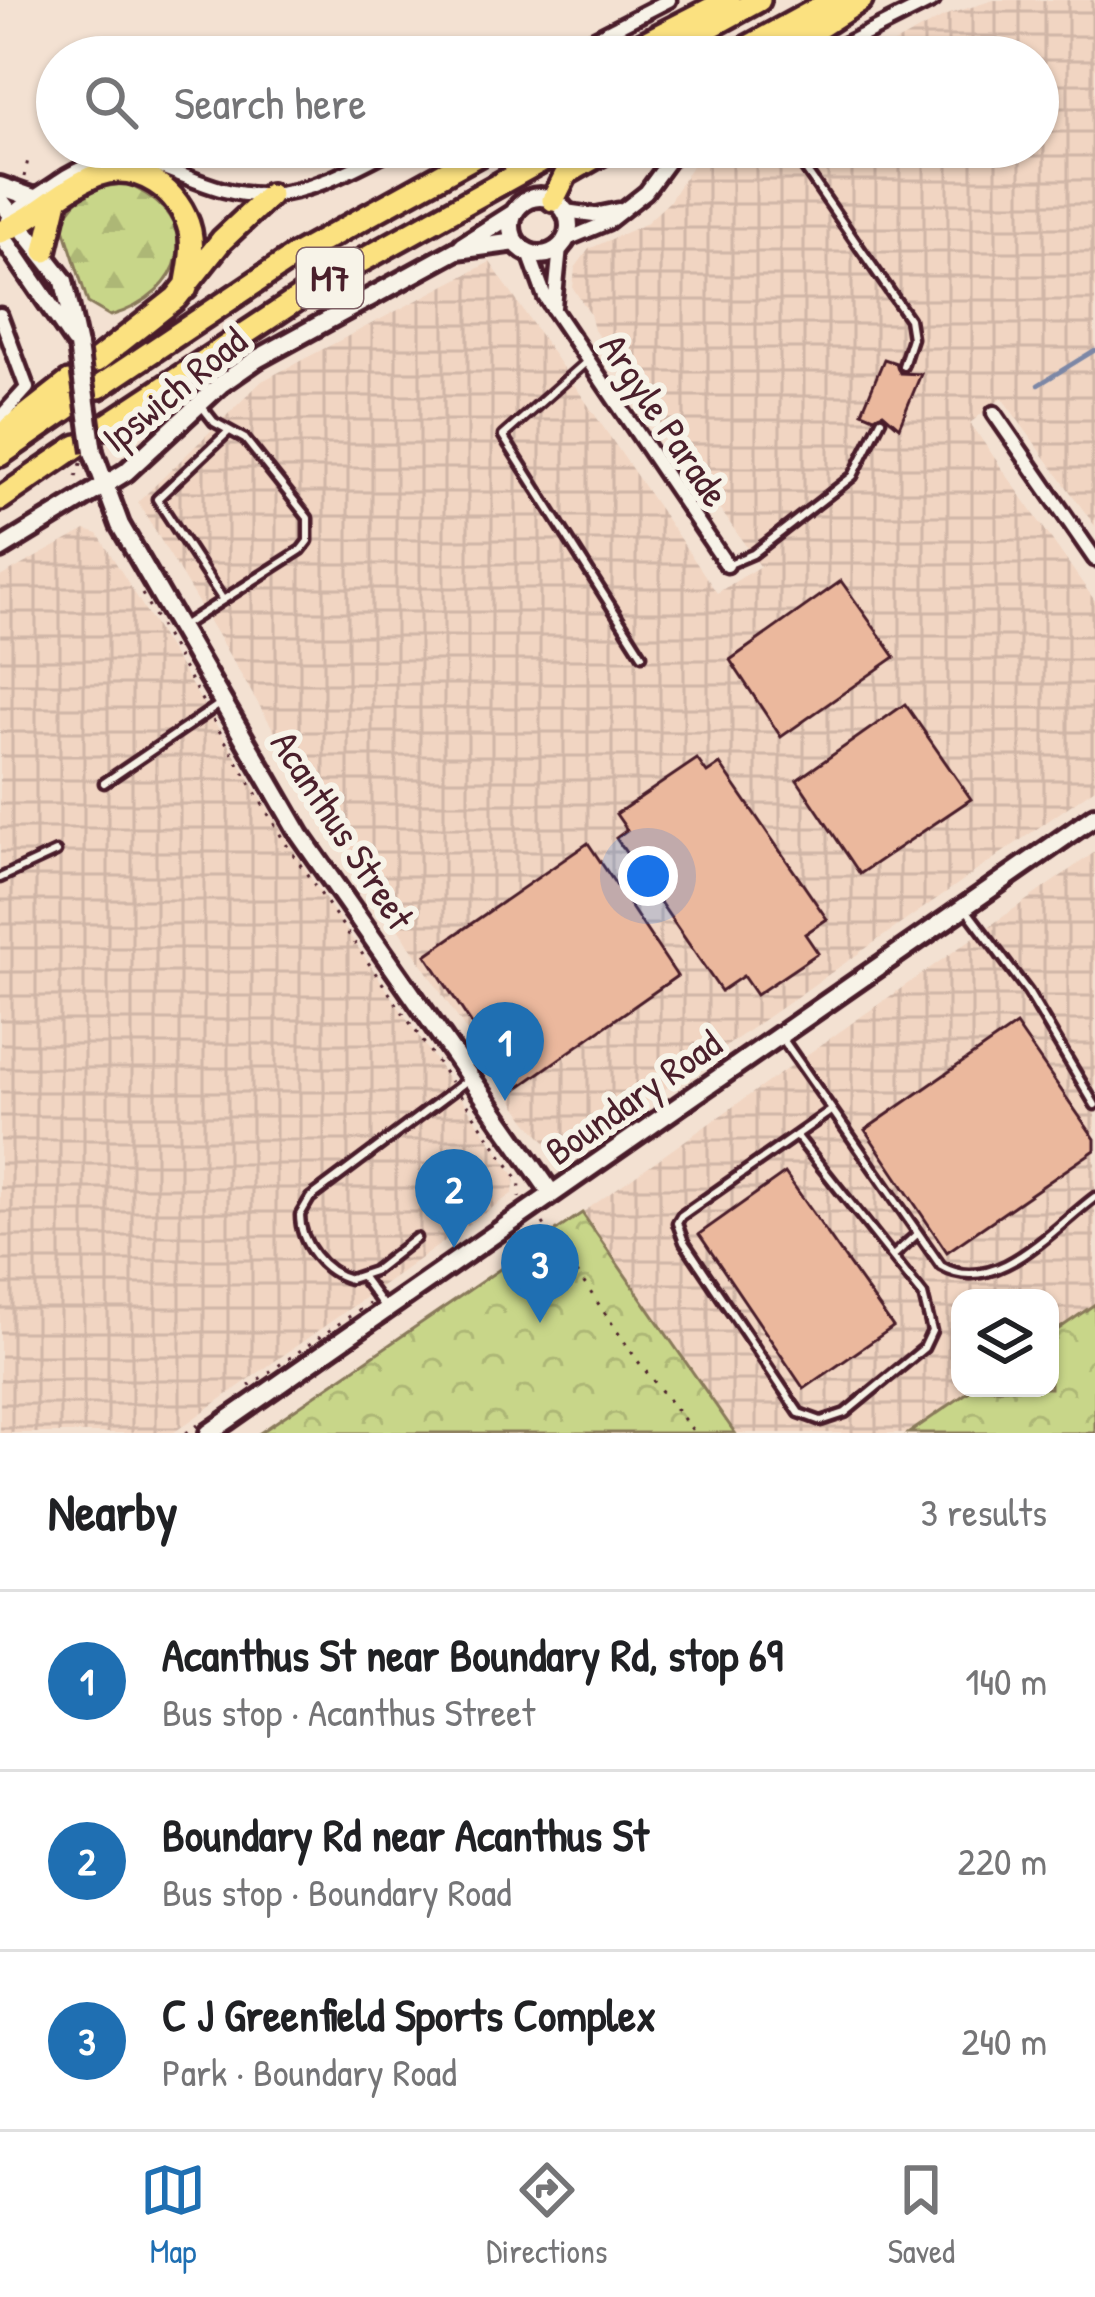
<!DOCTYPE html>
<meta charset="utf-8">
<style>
:root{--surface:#fff;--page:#f2f2f2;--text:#202124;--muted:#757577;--line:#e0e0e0;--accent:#1f6fb2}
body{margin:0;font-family:"Patrick Hand",sans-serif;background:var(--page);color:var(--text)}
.controls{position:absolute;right:36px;bottom:36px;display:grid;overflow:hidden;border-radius:24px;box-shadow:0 3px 9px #0004}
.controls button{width:108px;height:108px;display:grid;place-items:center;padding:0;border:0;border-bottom:3px solid var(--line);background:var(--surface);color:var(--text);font:60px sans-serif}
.you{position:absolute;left:648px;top:876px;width:42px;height:42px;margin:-30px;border:9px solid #fff;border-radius:50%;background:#1a73e8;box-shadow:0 0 0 18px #1a73e833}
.badge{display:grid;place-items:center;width:78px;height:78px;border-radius:50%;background:var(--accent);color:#fff;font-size:39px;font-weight:700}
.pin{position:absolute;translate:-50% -99px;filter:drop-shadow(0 3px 6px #0008)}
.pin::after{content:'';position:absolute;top:63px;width:42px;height:36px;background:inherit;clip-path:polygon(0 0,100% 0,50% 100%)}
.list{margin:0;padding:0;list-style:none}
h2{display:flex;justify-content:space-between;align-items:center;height:156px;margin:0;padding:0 48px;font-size:51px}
h2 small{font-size:39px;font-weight:400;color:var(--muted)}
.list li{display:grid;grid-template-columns:78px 1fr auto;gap:36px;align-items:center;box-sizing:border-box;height:180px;padding:0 48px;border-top:3px solid var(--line)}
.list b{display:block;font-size:45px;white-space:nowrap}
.list p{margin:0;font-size:39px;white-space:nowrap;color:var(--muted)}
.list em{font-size:39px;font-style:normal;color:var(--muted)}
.icon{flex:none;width:66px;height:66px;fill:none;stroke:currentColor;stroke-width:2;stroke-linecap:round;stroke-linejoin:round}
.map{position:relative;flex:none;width:1095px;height:1433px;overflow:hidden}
.search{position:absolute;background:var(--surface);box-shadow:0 3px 9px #0004;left:36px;right:36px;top:36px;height:132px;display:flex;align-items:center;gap:30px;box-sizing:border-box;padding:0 42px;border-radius:66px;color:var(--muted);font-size:45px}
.sheet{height:696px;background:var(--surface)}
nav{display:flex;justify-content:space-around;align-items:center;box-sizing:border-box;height:168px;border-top:3px solid var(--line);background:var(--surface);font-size:33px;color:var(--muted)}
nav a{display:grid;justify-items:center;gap:6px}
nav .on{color:var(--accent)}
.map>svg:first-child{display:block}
.industrial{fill:url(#industrial-grid)}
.forest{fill:url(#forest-firs);stroke:#897a5a;stroke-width:3}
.park{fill:url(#park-crowns);stroke:#897a5a;stroke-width:3}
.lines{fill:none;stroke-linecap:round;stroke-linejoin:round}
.stream{stroke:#7b87a6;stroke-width:4.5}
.building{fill:#ebb89d;stroke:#4a1f2b;stroke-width:3}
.lane-casing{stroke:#4a1f2b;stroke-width:15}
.street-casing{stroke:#4a1f2b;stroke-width:21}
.secondary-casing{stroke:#4a1f2b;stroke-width:26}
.highway-casing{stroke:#4a1f2b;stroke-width:30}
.path{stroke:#4a1f2b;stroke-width:3;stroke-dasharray:3 9;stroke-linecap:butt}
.lane{stroke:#f7f3e8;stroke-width:6}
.street{stroke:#f7f3e8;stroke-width:12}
.secondary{stroke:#f7f3e8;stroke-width:16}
.highway{stroke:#fbe180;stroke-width:21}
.secondary-bridge-casing{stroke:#4a1f2b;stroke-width:26;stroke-linecap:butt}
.secondary-bridge{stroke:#f7f3e8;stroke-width:16}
.labels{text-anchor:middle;stroke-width:12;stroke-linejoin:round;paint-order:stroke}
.shield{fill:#f7f3e8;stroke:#7e5f64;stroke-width:3}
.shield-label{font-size:36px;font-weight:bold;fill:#4a1f2b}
.street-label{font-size:39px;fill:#4a1f2b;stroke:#f7f3e8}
</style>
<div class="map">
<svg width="1095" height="1433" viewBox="0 0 1095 1433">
<defs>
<pattern id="industrial-grid" width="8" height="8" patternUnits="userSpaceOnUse" patternTransform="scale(3)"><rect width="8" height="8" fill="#f1d5c2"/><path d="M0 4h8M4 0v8" fill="none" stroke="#d0b6a7"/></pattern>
<pattern id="forest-firs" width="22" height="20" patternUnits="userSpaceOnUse" patternTransform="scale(3)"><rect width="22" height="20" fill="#c8d689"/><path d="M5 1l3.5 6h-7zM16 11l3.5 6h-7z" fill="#adb776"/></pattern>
<pattern id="park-crowns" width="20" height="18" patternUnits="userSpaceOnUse" patternTransform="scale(3)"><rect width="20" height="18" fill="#c8d689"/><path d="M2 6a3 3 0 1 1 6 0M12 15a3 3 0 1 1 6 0" fill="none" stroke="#adb776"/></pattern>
</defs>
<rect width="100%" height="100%" fill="#f3e1d2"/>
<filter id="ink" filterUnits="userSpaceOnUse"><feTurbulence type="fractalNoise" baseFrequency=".00833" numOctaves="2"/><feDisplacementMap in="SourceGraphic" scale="24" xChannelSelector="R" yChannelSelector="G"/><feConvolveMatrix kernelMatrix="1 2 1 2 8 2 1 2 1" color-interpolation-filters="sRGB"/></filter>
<g filter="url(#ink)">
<path class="industrial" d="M994 0H1095V526L1002 398 970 423 1095 601V788L648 1101 567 1154 554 1152 526 1120 346 851 138 502 262 381 490 262 717 593 760 566 594 330 590 314 573 288 575 268 589 249 645 224 669 202 704 147H1038V57H868L949 14Z
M85 530 98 534 314 883 515 1177 513 1193 173 1433H0V577Z
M1095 852V1304L1050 1335V1298H960V1388H974L909 1433H735L582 1213Z"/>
<path class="forest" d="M127 184C208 219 186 295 110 316L88 303 62 222C78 192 95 186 127 184Z"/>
<path class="park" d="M582 1213 735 1433H260Z
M1095 1304V1433H909L974 1388H1050V1335Z"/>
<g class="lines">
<path class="stream" d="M1038 385 1095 350"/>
</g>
<path class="building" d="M884 359 896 363 900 373 921 374 899 427 883 413 874 417 862 412Z
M841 581 895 657 781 737 730 660Z
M905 704 971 799 860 874 797 780Z
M697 759 707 773 720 764 827 919 805 934 818 953 756 995 743 976 721 991 616 838 627 830 616 814Z
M588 843 677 976 515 1090 426 955Z
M1016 1025 1095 1139V1150L947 1252 865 1130Z
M785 1173 893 1327 804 1389 699 1234Z"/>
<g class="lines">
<g class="lane-casing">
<path id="lane" d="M790 147 909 319 912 338 903 366
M585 363 503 436 642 655
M727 565 753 554 853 476 881 420
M223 600 157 499 229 431
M184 625 301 550 308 541V518L245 439 214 422 203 408
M104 783 220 704
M0 878 56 852
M965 908 1028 992 1095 1105
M782 1038 941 1266C995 1298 1053 1228 1095 1197
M796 1135 923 1295 932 1331 924 1348 845 1413 821 1421 799 1413 684 1242 677 1223 681 1216 832 1110
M416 1238 374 1271 350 1279C323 1272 300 1243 300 1215L310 1198 469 1079
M893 1256 917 1234
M362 1277 385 1308"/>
</g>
<g class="street-casing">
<path id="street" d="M558 57 669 0
M820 57 933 0
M565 211 594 215 618 210
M8 220C21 204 42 193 59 181 145 124 181 198 268 195 312 193 357 167 396 147
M565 240 608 222 646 192 679 147
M529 253 545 297 727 565
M554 307 560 247
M0 315 27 388 0 418
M994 413 1095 559"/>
</g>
<g class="secondary-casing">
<path id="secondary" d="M0 186 34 198
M511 226a29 29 0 1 1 58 0a29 29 0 1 1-58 0Z
M0 200 64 281 78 346
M0 233 74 341
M462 246 514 213
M93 452 120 525 300 835 552 1194
M0 549 126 472 221 384 257 359 457 250 516 242
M209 1433 1095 816"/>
</g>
<g class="highway-casing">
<path id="highway" d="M617 57 728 0
M655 57 759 0
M730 57 834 0
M773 57 861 0
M553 200 566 174 613 147
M0 232C36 219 61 189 97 175 138 160 181 191 190 231 194 250 189 269 186 288
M45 251 57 200
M96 361 176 298 222 240 270 195
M99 387 293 257 492 147
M104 427 322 283 566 147
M0 436 69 382
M0 455 72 405
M0 499 77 446"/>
</g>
<path class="path" d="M24 177 29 156
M76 477 82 461
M142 594 205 706
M213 720 284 841 451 1082
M460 1095 520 1182 519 1198
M543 1223 637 1360 695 1433
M249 1386 369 1303
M186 1433 198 1425"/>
<use href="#lane" class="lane"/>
<use href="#street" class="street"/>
<use href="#secondary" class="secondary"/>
<use href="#highway" class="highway"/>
<g class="secondary-bridge-casing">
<path id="secondary-bridge" d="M78 346 93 452"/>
</g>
<use href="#secondary-bridge" class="secondary-bridge"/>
</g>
</g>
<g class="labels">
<rect class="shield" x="297" y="248" width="66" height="60" rx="9"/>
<g class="shield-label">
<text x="330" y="291">M7</text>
</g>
<g class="street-label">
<text transform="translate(174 389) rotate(-39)" y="14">Ipswich Road</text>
<text transform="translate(665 420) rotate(56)" y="14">Argyle Parade</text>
<text transform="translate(343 830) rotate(57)" y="14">Acanthus Street</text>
<text transform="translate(633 1097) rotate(-35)" y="14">Boundary Road</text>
</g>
</g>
</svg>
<div class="controls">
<button><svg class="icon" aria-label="layers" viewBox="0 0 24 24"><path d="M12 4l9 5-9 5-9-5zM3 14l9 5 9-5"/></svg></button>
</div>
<div class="you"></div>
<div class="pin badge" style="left:505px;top:1101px">1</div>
<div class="pin badge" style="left:454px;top:1248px">2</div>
<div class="pin badge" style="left:540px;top:1323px">3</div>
<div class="search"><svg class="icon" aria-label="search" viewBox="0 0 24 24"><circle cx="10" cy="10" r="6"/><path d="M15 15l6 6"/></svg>Search here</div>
</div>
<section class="sheet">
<h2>Nearby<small>3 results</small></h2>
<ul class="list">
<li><span class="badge">1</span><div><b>Acanthus St near Boundary Rd, stop 69</b><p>Bus stop · Acanthus Street</p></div><em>140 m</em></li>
<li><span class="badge">2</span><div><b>Boundary Rd near Acanthus St</b><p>Bus stop · Boundary Road</p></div><em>220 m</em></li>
<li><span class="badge">3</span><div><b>C J Greenfield Sports Complex</b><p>Park · Boundary Road</p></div><em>240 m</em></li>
</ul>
</section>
<nav>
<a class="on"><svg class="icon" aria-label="map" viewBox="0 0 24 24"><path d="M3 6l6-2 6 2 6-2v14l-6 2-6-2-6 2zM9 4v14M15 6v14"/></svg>Map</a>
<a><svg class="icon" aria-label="directions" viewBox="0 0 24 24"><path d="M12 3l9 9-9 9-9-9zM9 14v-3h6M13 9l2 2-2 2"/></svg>Directions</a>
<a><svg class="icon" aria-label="saved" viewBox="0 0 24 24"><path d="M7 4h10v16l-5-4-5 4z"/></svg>Saved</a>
</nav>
